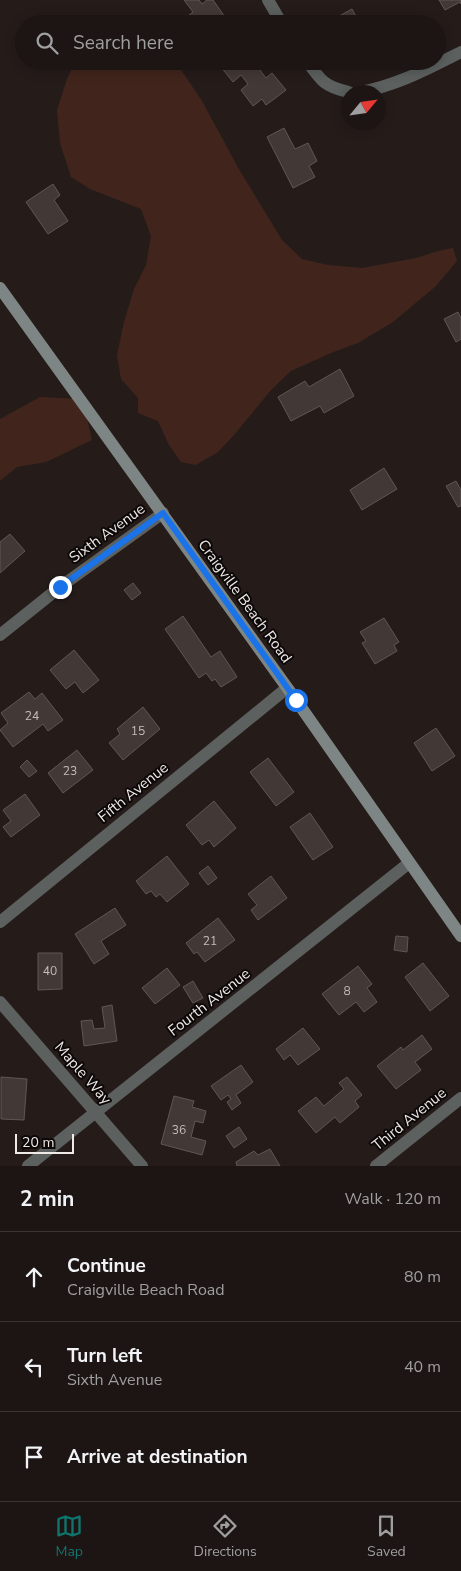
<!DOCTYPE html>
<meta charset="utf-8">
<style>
:root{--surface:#1c1514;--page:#251e1d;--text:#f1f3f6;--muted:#a09fa0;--line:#3a3434;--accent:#0f766e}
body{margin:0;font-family:"Nunito Sans",sans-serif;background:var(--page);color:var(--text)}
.compass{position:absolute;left:341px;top:85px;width:45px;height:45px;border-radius:50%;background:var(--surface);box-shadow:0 2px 12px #0003;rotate:61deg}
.scale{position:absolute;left:15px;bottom:12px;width:59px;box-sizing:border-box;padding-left:5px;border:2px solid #efe9e7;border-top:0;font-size:14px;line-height:18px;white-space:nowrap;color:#efe9e7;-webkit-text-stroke:4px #0b0807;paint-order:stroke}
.stop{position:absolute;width:15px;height:15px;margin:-11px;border:4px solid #1a73e8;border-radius:50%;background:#fff}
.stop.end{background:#1a73e8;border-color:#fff;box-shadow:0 1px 5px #0008}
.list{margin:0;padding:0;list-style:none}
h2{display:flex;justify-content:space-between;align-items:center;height:65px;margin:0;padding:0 20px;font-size:21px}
h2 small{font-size:16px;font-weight:400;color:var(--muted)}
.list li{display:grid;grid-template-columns:32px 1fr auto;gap:15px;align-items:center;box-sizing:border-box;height:90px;padding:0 20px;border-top:1px solid var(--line)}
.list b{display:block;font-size:19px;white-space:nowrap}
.list p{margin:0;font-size:16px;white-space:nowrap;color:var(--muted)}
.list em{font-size:16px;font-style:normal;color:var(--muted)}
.icon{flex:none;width:28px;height:28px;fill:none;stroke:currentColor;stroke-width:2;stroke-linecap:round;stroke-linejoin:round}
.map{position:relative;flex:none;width:461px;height:1166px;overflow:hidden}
.search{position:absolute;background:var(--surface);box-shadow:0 2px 12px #0003;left:15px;right:15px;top:15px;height:55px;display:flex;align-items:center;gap:12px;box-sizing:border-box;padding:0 18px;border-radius:28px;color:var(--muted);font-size:19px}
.sheet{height:335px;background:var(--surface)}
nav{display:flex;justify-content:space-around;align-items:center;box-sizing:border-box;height:70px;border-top:1px solid var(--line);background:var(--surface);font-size:14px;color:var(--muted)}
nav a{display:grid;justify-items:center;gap:2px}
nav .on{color:var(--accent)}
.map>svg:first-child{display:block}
.green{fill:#41251c}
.building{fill:#423936;stroke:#605754}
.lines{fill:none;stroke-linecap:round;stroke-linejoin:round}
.minor{stroke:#5c6160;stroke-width:12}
.secondary{stroke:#7e8685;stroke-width:12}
.route{stroke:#1a73e8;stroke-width:6}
.labels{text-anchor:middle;stroke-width:4;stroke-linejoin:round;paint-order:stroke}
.number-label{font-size:12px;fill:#c4bdbb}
.street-label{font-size:15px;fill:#efe9e7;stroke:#0b0807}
</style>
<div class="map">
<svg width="461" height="1166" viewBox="0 0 461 1166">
<rect width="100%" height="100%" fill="#251c1a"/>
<path class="green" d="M76 61H175L202 101 240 171 282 240 302 259 328 265 362 268 416 258 438 251 453 248 457 261 436 286 393 322 358 343 331 353 291 371 271 390 234 435 218 452 196 465 181 462 169 445 158 421 138 413V398L121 379 117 355 124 322 134 289 146 265 151 236 141 209 90 189 71 177 60 143 57 110 67 79Z
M40 397 77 399 87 418 92 440 46 462 17 467 0 481V419Z"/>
<path class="building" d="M184 0H199L202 4 207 0H213L225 17 216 24H186L183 20 193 12Z
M439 0H461V4L460 2 445 10Z
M352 9 360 24H335L332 20Z
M375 18 378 24H364Z
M227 61H253L266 78 272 73 286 90 266 105 262 99 253 106 241 90 248 84 241 75 233 82 221 67Z
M284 128 295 149 308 143 317 161 309 166 315 177 293 188 267 137Z
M53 184 60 195 54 200 68 221 48 234 26 202Z
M458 312 461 318V339L456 342 444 319Z
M340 369 354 396 324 413 320 406 291 421 278 397 305 381 309 387Z
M384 468 397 489 362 510 350 490Z
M456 481 461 490V506L458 507 446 486Z
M10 534 25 551 0 573V542Z
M133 583 141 593 132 600 124 590Z
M183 616 211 657 220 651 237 677 221 687 215 679 212 681 206 673 199 678 165 629Z
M384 618 399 642 394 645 397 651 375 664 362 643 366 641 360 632Z
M74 650 99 680 83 693 75 682 66 689 50 670Z
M29 692 35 699 42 693 63 720 48 731 43 724 13 747 0 730 8 723 1 713Z
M143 707 160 729 123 760 109 743 120 734 117 729Z
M436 728 455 756 432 771 414 743Z
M77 750 93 770 63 793 48 773Z
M268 758 294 792 276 806 250 772Z
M27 760 37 771 29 777 20 767Z
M25 794 40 815 11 837 3 827 11 821 3 810Z
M214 801 236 828 214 847 209 840 202 845 186 825Z
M310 813 333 847 313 860 290 827Z
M167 856 189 884 167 902 160 894 156 897 151 891 146 894 136 881Z
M208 866 217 878 208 885 199 873Z
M271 876 287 898 258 920 251 910 257 905 248 894Z
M115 908 126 925 101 941 109 954 94 964 75 934Z
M218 918 235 940 205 962 197 952 194 954 186 943Z
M396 936 408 937 407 952 394 950Z
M38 953H62V989L38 990Z
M423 963 449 996 430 1011 405 977Z
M358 966 372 984 367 988 377 1002 364 1012 356 1002 339 1015 322 994Z
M167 968 180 985 155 1004 142 988Z
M193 981 203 998 193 1003 183 987Z
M112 1005 117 1041 84 1046 81 1021 92 1020 94 1029 105 1028 102 1007Z
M303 1028 320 1049 298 1065 290 1055 284 1060 276 1049Z
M422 1035 432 1049 415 1062 421 1070 396 1089 377 1066 401 1047 403 1050Z
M241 1065 253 1082 236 1095 241 1103 232 1110 227 1102 231 1099 228 1095 221 1100 211 1086Z
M1 1077 27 1079 24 1120 1 1119Z
M347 1077 362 1095 355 1101 359 1107 340 1123 335 1117 316 1133 298 1111 316 1097 324 1106 344 1089 339 1083Z
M174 1096 194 1101 192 1107 206 1111 203 1123 195 1121 191 1137 206 1141 202 1155 161 1144Z
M239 1127 247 1139 234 1148 226 1136Z
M270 1149 280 1166H237L236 1162 254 1151 258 1155Z"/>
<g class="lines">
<path class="minor" d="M268 0 282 24
M307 61C321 81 325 87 349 92
M360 92C396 86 429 68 461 52
M0 635 60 587 163 513
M0 922 287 688
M0 1002 142 1166
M28 1166 409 863
M376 1166 461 1098"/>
<path class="secondary" d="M0 288 296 700 461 936"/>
</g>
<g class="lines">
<path class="route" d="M60 587 163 513 296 700"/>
</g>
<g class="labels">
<g class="number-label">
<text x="32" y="720">24</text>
<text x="138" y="735">15</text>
<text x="70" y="775">23</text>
<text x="210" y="945">21</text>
<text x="50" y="975">40</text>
<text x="347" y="995">8</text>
<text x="179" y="1134">36</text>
</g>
<g class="street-label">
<text transform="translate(107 533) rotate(-36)" y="5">Sixth Avenue</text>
<text transform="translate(245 601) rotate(54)" y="5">Craigville Beach Road</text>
<text transform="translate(133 792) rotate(-39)" y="5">Fifth Avenue</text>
<text transform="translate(209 1002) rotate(-38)" y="5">Fourth Avenue</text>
<text transform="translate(83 1073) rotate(49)" y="5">Maple Way</text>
<text transform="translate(409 1119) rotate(-39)" y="5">Third Avenue</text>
</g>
</g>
</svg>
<svg class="compass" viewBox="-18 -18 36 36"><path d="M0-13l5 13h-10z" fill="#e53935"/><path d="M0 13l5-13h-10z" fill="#a09fa0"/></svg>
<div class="scale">20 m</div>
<div class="stop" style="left:296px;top:700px"></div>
<div class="stop end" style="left:60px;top:587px"></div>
<div class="search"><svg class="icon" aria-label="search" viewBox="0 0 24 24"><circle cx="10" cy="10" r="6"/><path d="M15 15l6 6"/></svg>Search here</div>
</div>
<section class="sheet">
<h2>2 min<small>Walk · 120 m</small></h2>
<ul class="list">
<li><svg class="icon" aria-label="ahead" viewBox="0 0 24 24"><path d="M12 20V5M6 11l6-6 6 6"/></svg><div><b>Continue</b><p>Craigville Beach Road</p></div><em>80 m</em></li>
<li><svg class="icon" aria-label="left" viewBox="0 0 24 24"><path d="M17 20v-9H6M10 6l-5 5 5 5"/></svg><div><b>Turn left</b><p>Sixth Avenue</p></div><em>40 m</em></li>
<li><svg class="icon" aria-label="arrive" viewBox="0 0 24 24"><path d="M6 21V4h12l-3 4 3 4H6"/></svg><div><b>Arrive at destination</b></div></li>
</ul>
</section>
<nav>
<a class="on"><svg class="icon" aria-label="map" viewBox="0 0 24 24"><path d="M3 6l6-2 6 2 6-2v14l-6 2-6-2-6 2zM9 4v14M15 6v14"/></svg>Map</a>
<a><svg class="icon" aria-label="directions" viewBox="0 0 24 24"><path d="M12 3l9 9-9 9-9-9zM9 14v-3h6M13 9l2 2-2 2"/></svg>Directions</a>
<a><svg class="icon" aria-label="saved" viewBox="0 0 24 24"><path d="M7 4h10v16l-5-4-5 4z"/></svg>Saved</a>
</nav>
